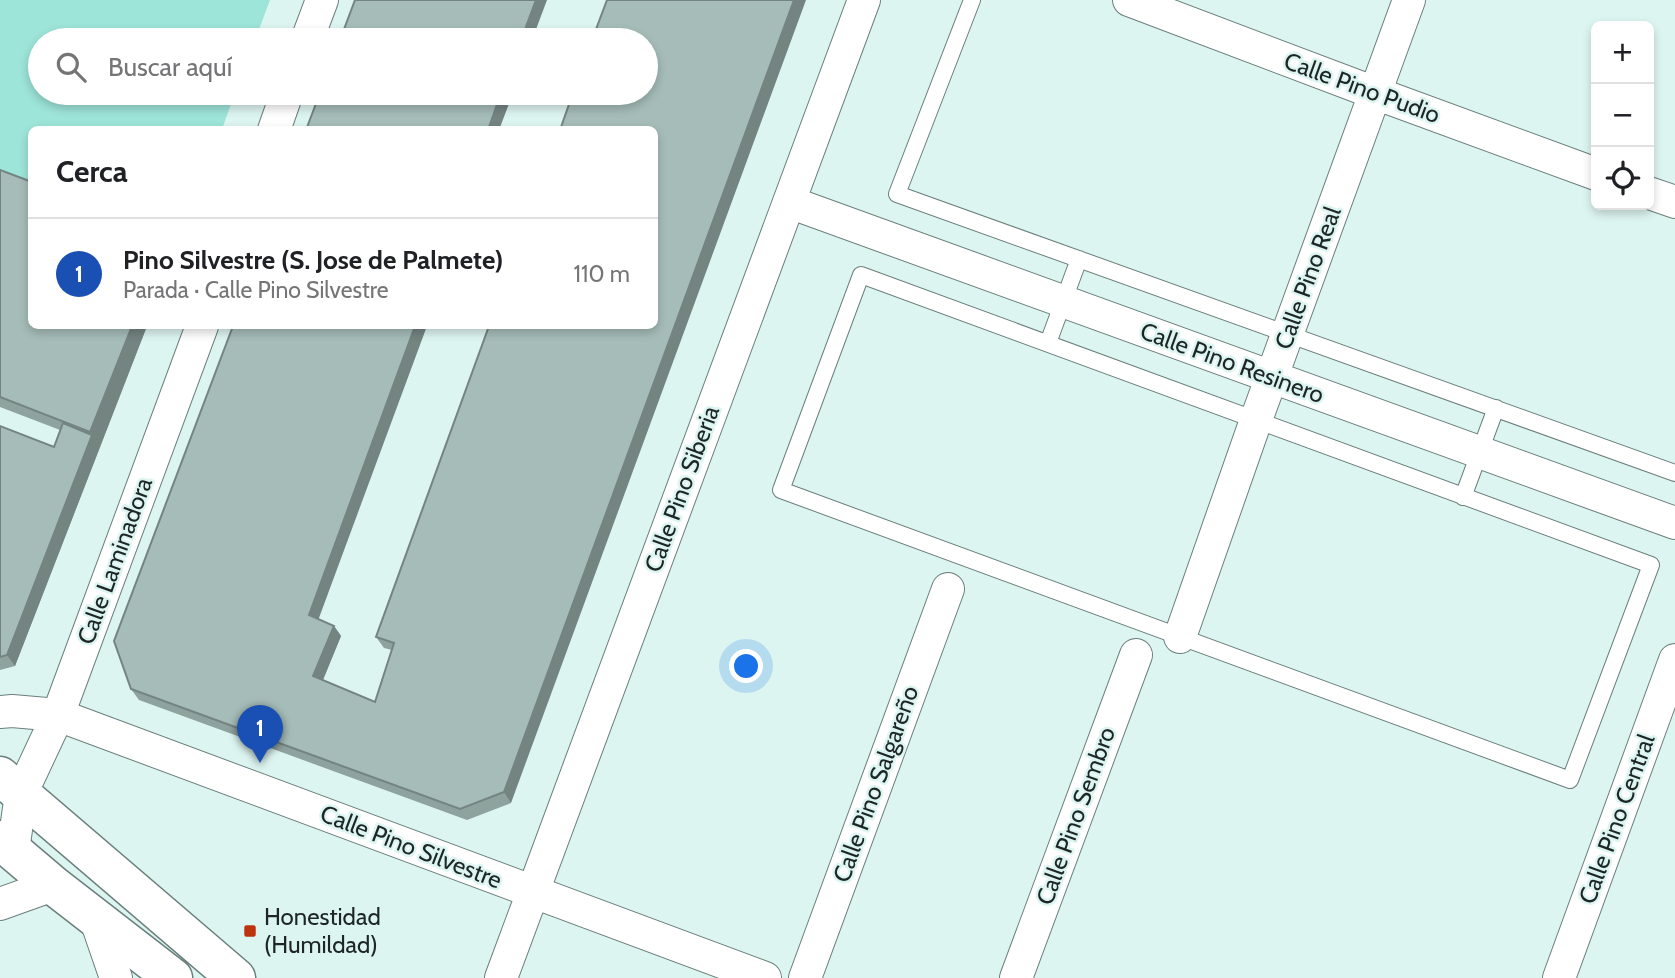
<!DOCTYPE html>
<html lang="es">
<meta charset="utf-8">
<style>
:root{--surface:#fff;--page:#f2f2f2;--text:#202124;--muted:#757577;--line:#e0e0e0;--accent:#111827}
body{margin:0;font-family:Cabin,sans-serif;background:var(--page);color:var(--text)}
.controls{position:absolute;right:21px;top:21px;display:grid;overflow:hidden;border-radius:10px;box-shadow:0 4px 10px #0003}
.controls button{width:63px;height:63px;display:grid;place-items:center;padding:0;border:0;border-bottom:2px solid var(--line);background:var(--surface);color:var(--text);font:35px sans-serif}
.you{position:absolute;left:747px;top:667px;width:24px;height:24px;margin:-18px;border:5px solid #fff;border-radius:50%;background:#1a73e8;box-shadow:0 0 0 10px #1a73e833}
.badge{display:grid;place-items:center;width:46px;height:46px;border-radius:50%;background:var(--accent);color:#fff;font-size:23px;font-weight:700}
.pin{position:absolute;translate:-50% -58px;filter:drop-shadow(0 2px 4px #0008)}
.pin::after{content:'';position:absolute;top:37px;width:24px;height:21px;background:inherit;clip-path:polygon(0 0,100% 0,50% 100%)}
.list{margin:0;padding:0;list-style:none}
h2{display:flex;justify-content:space-between;align-items:center;height:91px;margin:0;padding:0 28px;font-size:30px}
h2 small{font-size:23px;font-weight:400;color:var(--muted)}
.list li{display:grid;grid-template-columns:46px 1fr auto;gap:21px;align-items:center;box-sizing:border-box;height:112px;padding:0 28px;border-top:2px solid var(--line)}
.list b{display:block;font-size:26px;white-space:nowrap}
.list p{margin:0;font-size:23px;white-space:nowrap;color:var(--muted)}
.list em{font-size:23px;font-style:normal;color:var(--muted)}
.icon{flex:none;width:38px;height:38px;fill:none;stroke:currentColor;stroke-width:2;stroke-linecap:round;stroke-linejoin:round}
.map{position:relative;flex:none;width:1675px;height:978px;overflow:hidden}
.search{position:absolute;background:var(--surface);box-shadow:0 4px 10px #0003;left:28px;top:28px;width:630px;height:77px;display:flex;align-items:center;gap:18px;box-sizing:border-box;padding:0 24px;border-radius:38px;color:var(--muted);font-size:26px}
.panel{position:absolute;background:var(--surface);box-shadow:0 4px 10px #0003;left:28px;top:126px;width:630px;height:203px;border-radius:10px}
.map>svg:first-child{display:block}
.green{fill:#9de4d9}
.lines{fill:none;stroke-linecap:round;stroke-linejoin:round}
.lane-casing{stroke:#6a7f7c;stroke-width:18}
.street-casing{stroke:#6a7f7c;stroke-width:34}
.secondary-casing{stroke:#6a7f7c;stroke-width:41}
.lane{stroke:#fff;stroke-width:16}
.street{stroke:#fff;stroke-width:32}
.secondary{stroke:#fff;stroke-width:38}
.wall{fill:#8ea29e}
.shaded-wall{fill:#748481}
.building{fill:#a5bcb8;stroke:#748481;stroke-width:2}
.poi-dot{fill:#bd330e;stroke:#ddf5f1;stroke-width:2.5}
.labels{text-anchor:middle;stroke-width:5;stroke-linejoin:round;paint-order:stroke}
.street-label{font-size:24px;fill:#1d2624;stroke:#ddf5f1}
.poi-label{font-size:24px;fill:#1d2624;stroke:#ddf5f1;text-anchor:start}
</style>
<div class="map">
<svg width="1675" height="978" viewBox="0 0 1675 978">
<rect width="100%" height="100%" fill="#ddf5f1"/>
<path class="green" d="M0 0H270L255 40H40V93H235L222 129 32 130 31 192 0 180Z"/>
<g class="lines">
<g class="lane-casing">
<path id="lane" d="M972 0 897 194 1675 473
M861 275 1651 565 1570 780 781 490Z
M1048 343 1079 259
M1463 497 1496 408"/>
</g>
<g class="street-casing">
<path id="street" d="M1129 0 1375 93 1596 174
M307 40 322 0
M274 130 287 93
M1649 193 1675 202
M789 202 1675 523
M1180 637 1256 420 1409 0
M0 712 12 711 58 715 765 978
M13 851 21 794 58 715 202 326
M0 904 53 885
M95 917 116 978
M501 978 864 0
M805 978 948 589
M1016 978 1136 655
M1559 978 1675 660"/>
</g>
<g class="secondary-casing">
<path id="secondary" d="M0 776 236 978
M0 840 53 885 173 978"/>
</g>
<use href="#lane" class="lane"/>
<use href="#street" class="street"/>
<use href="#secondary" class="secondary"/>
</g>
<path class="wall" d="M0 170 32 326H147L15 666 0 670V426L54 447 60 430 0 407Z
M489 326 511 803 467 820 139 700 131 689 318 619 334 626 341 636 323 680 375 702 392 650 384 648 376 637Z"/>
<path class="shaded-wall" d="M536 0H547L532 40H521Z
M794 0H806L511 803 504 792Z
M501 93H513L499 130H488Z
M132 326H147L15 666 7 655 92 435 90 432Z
M415 326H427L316 626 309 615Z
M334 626 341 636 320 687 313 676Z"/>
<path class="building" d="M355 0H536L521 40H340Z
M607 0H794L504 792 460 809 131 689 114 641 233 326H415L309 615 334 626 313 676 375 702 394 643 376 637 489 326H654V130H560L573 93H646V40H592Z
M320 93H501L488 130H306Z
M0 170 32 182V326H132L90 432 0 397Z
M63 423 92 435 7 655 0 657V426L54 447Z"/>
<rect class="poi-dot" x="243" y="924" width="14" height="14" rx="3.5"/>
<g class="labels">
<g class="street-label">
<text transform="translate(1362 88) rotate(20)" y="8">Calle Pino Pudio</text>
<text transform="translate(1308 278) rotate(-70)" y="8">Calle Pino Real</text>
<text transform="translate(1232 363) rotate(20)" y="8">Calle Pino Resinero</text>
<text transform="translate(682 489) rotate(-70)" y="8">Calle Pino Siberia</text>
<text transform="translate(115 561) rotate(-70)" y="8">Calle Laminadora</text>
<text transform="translate(876 784) rotate(-70)" y="8">Calle Pino Salgareño</text>
<text transform="translate(1076 816) rotate(-70)" y="8">Calle Pino Sembro</text>
<text transform="translate(1617 819) rotate(-70)" y="8">Calle Pino Central</text>
<text transform="translate(411 847) rotate(21)" y="8">Calle Pino Silvestre</text>
</g>
<g class="poi-label">
<text x="264" y="925">Honestidad<tspan x="264" dy="28">(Humildad)</tspan></text>
</g>
</g>
</svg>
<div class="controls">
<button>+</button>
<button>−</button>
<button><svg class="icon" aria-label="locate" viewBox="0 0 24 24"><circle cx="12" cy="12" r="6"/><path d="M12 2v4M12 18v4M2 12h4M18 12h4"/></svg></button>
</div>
<div class="you"></div>
<div class="pin badge" style="left:260px;top:763px;background:#1a4fb4">1</div>
<div class="search"><svg class="icon" aria-label="search" viewBox="0 0 24 24"><circle cx="10" cy="10" r="6"/><path d="M15 15l6 6"/></svg>Buscar aquí</div>
<section class="panel">
<h2>Cerca<small></small></h2>
<ul class="list">
<li><span class="badge" style="background:#1a4fb4">1</span><div><b>Pino Silvestre (S. Jose de Palmete)</b><p>Parada · Calle Pino Silvestre</p></div><em>110 m</em></li>
</ul>
</section>
</div>
